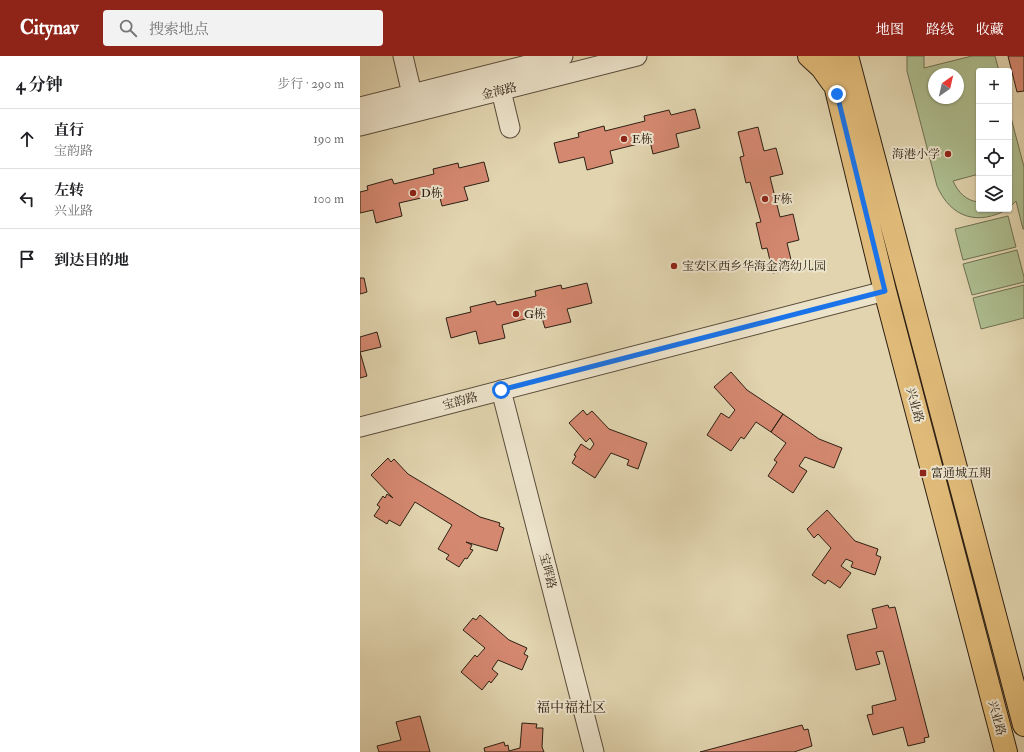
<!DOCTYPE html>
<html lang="zh">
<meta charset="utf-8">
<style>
:root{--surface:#fff;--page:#f2f2f2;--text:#202124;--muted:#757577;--line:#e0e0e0;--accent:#8f2418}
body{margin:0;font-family:"IM FELL Double Pica","Noto Serif SC",serif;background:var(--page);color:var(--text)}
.controls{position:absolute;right:12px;top:12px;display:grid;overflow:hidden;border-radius:4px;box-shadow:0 1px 3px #0004}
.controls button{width:36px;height:36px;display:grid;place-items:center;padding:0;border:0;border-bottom:1px solid var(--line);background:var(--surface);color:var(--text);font:20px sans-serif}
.compass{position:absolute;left:568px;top:12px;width:36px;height:36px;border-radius:50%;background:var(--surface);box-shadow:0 1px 3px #0004;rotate:34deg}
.stop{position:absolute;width:12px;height:12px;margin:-9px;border:3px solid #1a73e8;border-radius:50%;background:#fff}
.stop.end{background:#1a73e8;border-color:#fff;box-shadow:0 1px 4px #0008}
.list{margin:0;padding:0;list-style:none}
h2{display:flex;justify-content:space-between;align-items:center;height:52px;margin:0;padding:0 16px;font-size:17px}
h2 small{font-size:13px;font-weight:400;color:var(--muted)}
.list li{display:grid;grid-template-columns:26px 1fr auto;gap:12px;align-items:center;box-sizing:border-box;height:60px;padding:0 16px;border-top:1px solid var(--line)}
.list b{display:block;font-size:15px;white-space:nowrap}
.list p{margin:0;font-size:13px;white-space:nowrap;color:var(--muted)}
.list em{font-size:13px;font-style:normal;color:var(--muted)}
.icon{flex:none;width:22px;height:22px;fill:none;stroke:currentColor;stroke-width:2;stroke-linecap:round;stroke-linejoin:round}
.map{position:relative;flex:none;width:664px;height:696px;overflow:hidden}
header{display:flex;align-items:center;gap:24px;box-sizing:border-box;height:56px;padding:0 20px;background:var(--accent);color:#fff}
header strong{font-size:19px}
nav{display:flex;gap:22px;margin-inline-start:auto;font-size:14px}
.search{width:280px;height:36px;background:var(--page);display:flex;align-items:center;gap:10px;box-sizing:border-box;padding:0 14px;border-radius:4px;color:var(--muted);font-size:15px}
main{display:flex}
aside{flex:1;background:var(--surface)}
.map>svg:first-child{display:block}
.green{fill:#adbe90;stroke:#6d6f52;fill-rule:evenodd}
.building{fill:#d48870;stroke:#2d2014}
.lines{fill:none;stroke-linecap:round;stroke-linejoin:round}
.minor-casing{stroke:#5a4d3b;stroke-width:21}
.major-casing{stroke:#2d2014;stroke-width:24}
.minor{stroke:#ece3cb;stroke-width:19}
.major{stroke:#e0ba78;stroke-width:22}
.route{stroke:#1a73e8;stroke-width:5}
.poi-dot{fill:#8f2418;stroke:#ece3cb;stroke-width:1.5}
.labels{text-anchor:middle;stroke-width:4;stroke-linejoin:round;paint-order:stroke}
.street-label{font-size:12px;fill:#2d2014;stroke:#ece3cb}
.poi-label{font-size:12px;fill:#2d2014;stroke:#ece3cb;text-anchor:start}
.quarter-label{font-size:14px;fill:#2d2014;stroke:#ece3cb}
</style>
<header>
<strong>Citynav</strong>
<div class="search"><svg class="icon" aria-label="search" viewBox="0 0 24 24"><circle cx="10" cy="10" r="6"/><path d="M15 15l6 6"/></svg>搜索地点</div>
<nav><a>地图</a><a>路线</a><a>收藏</a></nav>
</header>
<main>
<aside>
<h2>4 分钟<small>步行 · 290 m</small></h2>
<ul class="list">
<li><svg class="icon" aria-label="ahead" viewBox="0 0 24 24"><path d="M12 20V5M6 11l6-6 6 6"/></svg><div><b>直行</b><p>宝韵路</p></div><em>190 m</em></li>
<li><svg class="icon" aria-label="left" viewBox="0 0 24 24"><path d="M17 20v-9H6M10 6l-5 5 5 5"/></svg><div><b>左转</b><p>兴业路</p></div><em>100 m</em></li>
<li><svg class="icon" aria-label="arrive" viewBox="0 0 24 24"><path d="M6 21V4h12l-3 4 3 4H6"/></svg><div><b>到达目的地</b></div></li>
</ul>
</aside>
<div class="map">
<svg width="664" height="696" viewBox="0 0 664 696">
<rect width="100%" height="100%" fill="#e1d4af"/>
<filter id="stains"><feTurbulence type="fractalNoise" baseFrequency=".005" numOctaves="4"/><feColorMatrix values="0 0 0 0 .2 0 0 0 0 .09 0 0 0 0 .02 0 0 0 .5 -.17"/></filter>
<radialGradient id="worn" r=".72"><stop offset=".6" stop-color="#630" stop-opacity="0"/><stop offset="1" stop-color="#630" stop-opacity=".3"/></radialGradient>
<path class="green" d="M547 0H564V12L612 0H635L639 15H619V118L593 125C598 136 606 145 619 146V153H648C618 170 591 162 577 130L547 15ZM574 18H598V42H574Z
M649 54 664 111V173H663L656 145 649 152Z
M648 160 656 191 603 204 595 173Z
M657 194 664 221V226L612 239 603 208Z
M664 229V262L621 273 613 242Z"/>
<path class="building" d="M648 0H664V35L657 36Z
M335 53 340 72 316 78 319 91 293 98 290 85 250 95 253 107 227 114 224 101 199 107 194 87 219 81 218 77 244 70 245 75 285 65 284 60 309 54 311 59Z
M398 71 404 95 416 92 423 118 410 121 420 161 433 158 439 184 427 187 433 212 413 217 407 192 402 193 396 167 401 166 390 126 386 127 380 101 384 100 378 76Z
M124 106 129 125 104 131 108 144 82 150 79 138 39 147 42 160 16 167 13 154 0 157V136L8 134 7 130 32 123 34 128 74 118 73 113 98 107 99 112Z
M0 222H4L7 236 0 238Z
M227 227 232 247 207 253 211 266 185 272 181 259 142 269 145 282 119 288 116 275 91 282 86 262 111 256 110 251 135 245 137 249 176 240 175 235 201 229 202 233Z
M17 276 21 291 0 296 7 320 0 322V281Z
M371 316 387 334 423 358 411 376 396 366 384 383 381 381 371 395 347 379 361 357 369 362 375 354 354 331Z
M223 354 227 359 232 355 249 373 287 387 278 413 267 409 269 404 251 397 235 422 212 407 216 400 214 399 221 388 230 394 234 388 230 382 226 386 209 367Z
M423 358 459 383 482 392 474 412 445 401 439 410 447 415 433 437 408 420 417 406 414 404 426 387 411 376Z
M28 402 31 406 34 403 48 418 120 461 140 467 139 470 144 472 137 495 106 486 112 489 110 493 113 494 107 503 105 502 99 511 86 503 89 499 78 493 92 469 55 446 40 470 29 464 27 468 14 460 20 451 17 449 23 440 25 442 27 438 33 442 11 419Z
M467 454 495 485 518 493 516 499 521 501 515 519 491 511 493 506 486 503 481 510 491 517 480 532 468 524 465 528 452 519 471 492 458 478 454 482 447 473Z
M528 549 529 552 535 551 569 681 564 682 565 686 548 690 543 671 513 679 507 659 513 658 512 650 536 644 523 595 516 596 520 608 496 614 487 579 517 572 512 553Z
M120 559 149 584 167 592 164 598 168 600 162 614 138 604 132 613 138 618 131 627 129 625 122 634 101 616 115 599 117 601 125 592 103 574 113 562 116 564Z
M60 660 70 696H19L17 690 41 684 36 666Z
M162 667 177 668 176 672H183L182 691 184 696H125L124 692 144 686 145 690 148 689 149 695 160 692Z
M442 669 444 674 448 673 452 690 434 696H340Z"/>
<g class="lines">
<g class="minor-casing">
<path id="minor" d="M43 0 52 38
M138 22 150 72
M0 51 203 0
M0 70 277 0
M141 334 234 696
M0 371 525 235"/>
</g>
<g class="major-casing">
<path id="major" d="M449 0 462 12 472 26
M468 0 525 235 646 696
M487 0 664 669"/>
</g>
<use href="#minor" class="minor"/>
<use href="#major" class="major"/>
</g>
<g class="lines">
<path class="route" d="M141 334 525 235 477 38"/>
</g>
<g class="poi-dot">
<circle cx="264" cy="83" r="4"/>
<circle cx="588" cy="98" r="4"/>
<circle cx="53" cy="137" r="4"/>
<circle cx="405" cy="143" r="4"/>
<circle cx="314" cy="210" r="4"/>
<circle cx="156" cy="258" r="4"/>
<rect x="559" y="413" width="8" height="8" rx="2"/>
</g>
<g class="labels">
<g class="street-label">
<text transform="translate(139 35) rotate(-14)" y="4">金海路</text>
<text transform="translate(100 345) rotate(-15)" y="4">宝韵路</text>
<text transform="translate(555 349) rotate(75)" y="4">兴业路</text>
<text transform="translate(188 515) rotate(76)" y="4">宝晖路</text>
<text transform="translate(637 662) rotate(75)" y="4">兴业路</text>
</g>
<g class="poi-label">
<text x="272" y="87">E栋</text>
<text x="580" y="102" text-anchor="end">海港小学</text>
<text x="61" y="141">D栋</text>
<text x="413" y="147">F栋</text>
<text x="322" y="214">宝安区西乡华海金湾幼儿园</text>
<text x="164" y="262">G栋</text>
<text x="571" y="421">富通城五期</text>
</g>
<g class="quarter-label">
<text x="211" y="656">福中福社区</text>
</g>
</g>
<rect width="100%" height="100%" filter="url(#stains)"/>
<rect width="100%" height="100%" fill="url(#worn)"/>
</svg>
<div class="controls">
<button>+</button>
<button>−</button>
<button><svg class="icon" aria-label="locate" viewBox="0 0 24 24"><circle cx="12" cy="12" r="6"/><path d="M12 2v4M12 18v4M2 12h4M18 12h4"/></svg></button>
<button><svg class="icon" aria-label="layers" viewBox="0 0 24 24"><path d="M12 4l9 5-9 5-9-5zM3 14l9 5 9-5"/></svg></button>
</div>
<svg class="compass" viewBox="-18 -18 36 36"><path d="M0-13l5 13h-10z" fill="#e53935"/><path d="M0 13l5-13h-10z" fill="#757577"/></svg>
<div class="stop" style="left:141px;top:334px"></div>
<div class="stop end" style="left:477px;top:38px"></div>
</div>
</main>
